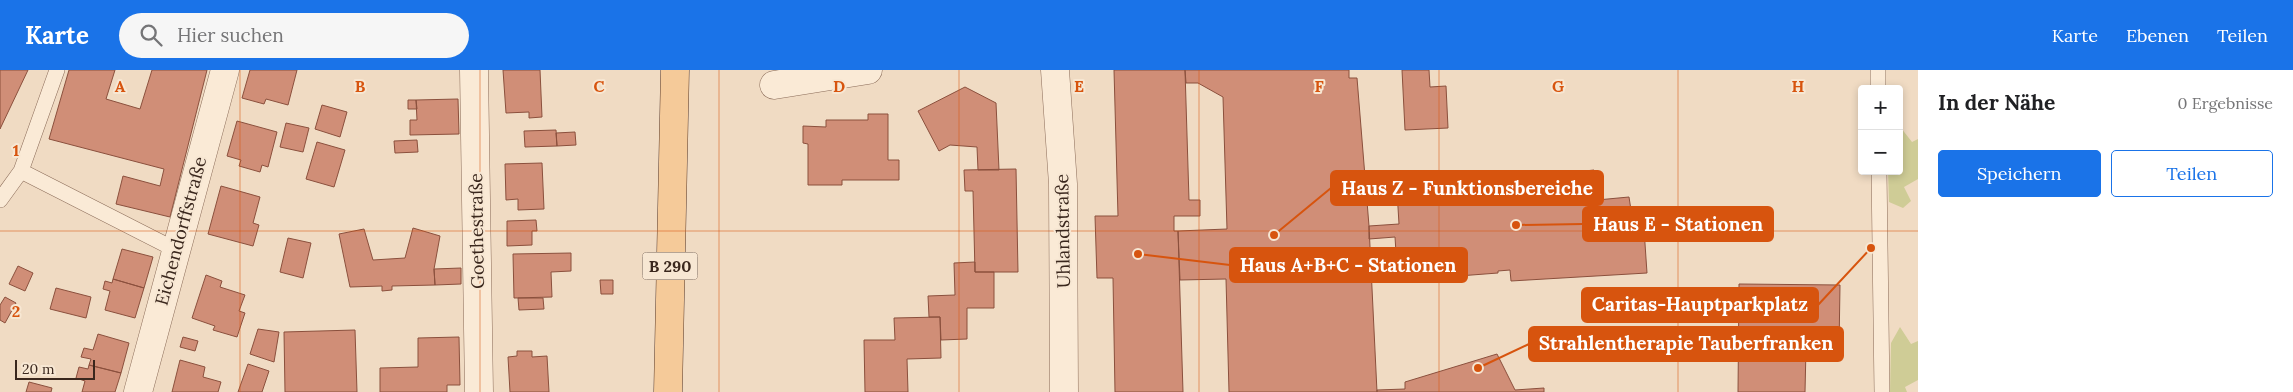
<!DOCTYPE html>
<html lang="de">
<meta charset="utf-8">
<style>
:root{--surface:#fff;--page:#f6f6f6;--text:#202124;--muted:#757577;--line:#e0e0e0;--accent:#1a73e8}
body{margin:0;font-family:Lora,serif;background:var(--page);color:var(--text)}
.controls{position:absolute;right:15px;top:15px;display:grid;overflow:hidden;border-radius:5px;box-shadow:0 2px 8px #0003}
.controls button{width:45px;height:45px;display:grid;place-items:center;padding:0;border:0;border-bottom:1px solid var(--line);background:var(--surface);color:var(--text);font:25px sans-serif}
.scale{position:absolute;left:15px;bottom:12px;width:80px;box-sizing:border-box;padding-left:5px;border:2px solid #3a271d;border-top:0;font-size:14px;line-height:18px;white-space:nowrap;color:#3a271d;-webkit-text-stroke:4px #f7e7d3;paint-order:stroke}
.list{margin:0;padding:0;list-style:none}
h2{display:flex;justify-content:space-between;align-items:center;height:65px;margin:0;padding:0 20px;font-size:21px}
h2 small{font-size:16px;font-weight:400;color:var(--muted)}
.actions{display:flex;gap:10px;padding:15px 20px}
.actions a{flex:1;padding:11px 0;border:1px solid var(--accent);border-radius:5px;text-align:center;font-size:18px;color:var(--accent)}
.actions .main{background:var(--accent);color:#fff}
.icon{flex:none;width:28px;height:28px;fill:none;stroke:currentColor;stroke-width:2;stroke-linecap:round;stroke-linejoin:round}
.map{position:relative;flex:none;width:1918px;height:322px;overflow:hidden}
header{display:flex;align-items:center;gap:30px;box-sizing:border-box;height:70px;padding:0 25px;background:var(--accent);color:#fff}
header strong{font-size:24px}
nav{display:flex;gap:28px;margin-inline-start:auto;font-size:18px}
.search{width:350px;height:45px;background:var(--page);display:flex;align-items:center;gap:12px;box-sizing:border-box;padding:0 18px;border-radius:28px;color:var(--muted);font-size:19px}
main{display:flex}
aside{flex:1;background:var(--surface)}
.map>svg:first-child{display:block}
.green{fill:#cfcc96}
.building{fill:#d08e77;stroke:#8b503d}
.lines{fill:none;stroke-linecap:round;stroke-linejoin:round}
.service-casing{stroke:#8b6c59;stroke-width:16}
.minor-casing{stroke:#8b6c59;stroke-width:29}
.primary-casing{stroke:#593b2d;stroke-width:29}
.service{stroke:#faead6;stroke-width:15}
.minor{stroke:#faead6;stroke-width:28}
.primary{stroke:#f5ca99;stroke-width:28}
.grid{fill:none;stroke:#d7540e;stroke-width:1;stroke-opacity:0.55}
.labels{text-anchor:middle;stroke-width:4;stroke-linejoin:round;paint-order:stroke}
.shield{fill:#f7e7d3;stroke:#736154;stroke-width:1}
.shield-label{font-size:16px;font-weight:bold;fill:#3a271d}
.street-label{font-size:18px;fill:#3a271d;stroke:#f7e7d3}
.grid-label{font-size:16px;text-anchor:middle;font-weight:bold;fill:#d7540e;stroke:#f7e7d3;stroke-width:4;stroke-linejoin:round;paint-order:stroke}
.leader{fill:none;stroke:#d7540e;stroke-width:2}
.callout-dot{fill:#d7540e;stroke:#f7e7d3;stroke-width:2}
.callout{fill:#d7540e;stroke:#d7540e;stroke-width:2}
.callout-label{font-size:19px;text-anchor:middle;font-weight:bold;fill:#fff}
</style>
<header>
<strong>Karte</strong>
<div class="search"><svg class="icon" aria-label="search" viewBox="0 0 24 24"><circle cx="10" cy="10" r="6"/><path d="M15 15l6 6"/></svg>Hier suchen</div>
<nav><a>Karte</a><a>Ebenen</a><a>Teilen</a></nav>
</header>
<main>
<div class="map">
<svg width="1918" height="322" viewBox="0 0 1918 322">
<rect width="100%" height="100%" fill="#f0dbc3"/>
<path class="green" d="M1901 58 1912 72 1918 69V109L1904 117 1911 131 1903 138 1889 132 1888 101H1899V60Z
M1900 257 1911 274 1918 271V310L1905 317 1907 322H1890L1891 273Z"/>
<path class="building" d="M0 0H28L0 59Z
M69 0H115L106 29 140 39 152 0H207L170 147 116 134 123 106 160 116 164 99 49 69Z
M250 0H297L288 35 266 29 264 34 242 28Z
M503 0H540L542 47 529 48V42L506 43Z
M1114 0H1185L1189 130H1200V146H1174V161H1178L1183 322H1115L1113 208H1097L1095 146H1118Z
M1185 0H1349V8H1357L1369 156 1377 322H1229L1226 209 1180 210 1178 161 1227 159 1223 27 1198 13H1186Z
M1402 0H1429L1430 17 1446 16 1448 58 1405 60Z
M965 17 996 33 999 100H978L977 77 950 75 939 81 918 41Z
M458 29 459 64 410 65V50H417L416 30Z
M408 30H416L417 39H408Z
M322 35 347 42 340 67 315 59Z
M868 44H888V90H899V110H842V115H808V74L803 73V56L826 57V50H868Z
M237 51 277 62 268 97 262 95 260 102 239 96 241 90 227 86Z
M286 53 309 58 303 82 280 77Z
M556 60 557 76 525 77 524 61Z
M575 62 576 75 557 76 556 63Z
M417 70 418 82 395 83 394 71Z
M317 72 345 80 334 117 306 109Z
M542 93 544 139 518 140V129L506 130 505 94Z
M1016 99 1018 202H975L973 121H965L964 100Z
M1594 100 1597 130 1629 127 1631 140 1648 139 1649 159H1644L1647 203 1511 211 1510 200 1498 201V203L1419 209 1418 196 1397 198 1395 167 1369 169V156L1399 154 1397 121Z
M221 116 260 127 253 153 259 155 253 176 208 164Z
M536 150 537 161H532V175L507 176V151Z
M413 158 440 166 434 199 435 215 392 216V220L382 221V216L350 217 339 164 364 159 373 190 405 188Z
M288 168 311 173 303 208 280 202Z
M122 179 153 187 144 218 113 209Z
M571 183V201L551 202 552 227 514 228 513 184Z
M975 192V202H994V238H967V269L941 270 940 247H929L928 226 955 225 954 193Z
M18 196 33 203 25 221 9 214Z
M461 198V214L435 215 434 199Z
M206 205 222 211 220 217 245 225 239 241 245 243 237 267 213 260 215 256 192 248Z
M113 209 144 218 135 248 105 240 110 221 103 219 105 211 112 213Z
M600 210H613V224H601Z
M1739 214 1840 215 1839 278H1806L1805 322H1738Z
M56 218 91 227 86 248 50 239Z
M5 227 16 233 5 253 0 250V235Z
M518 228H543L544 239 519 240Z
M940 247 941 288 907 289 908 322H865L864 270H895L894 248Z
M258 259 279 262 274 292 250 284Z
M355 260 357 322H285L284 262Z
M98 264 129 273 121 303 89 295 91 289 81 287 84 278 93 280Z
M183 267 198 271 195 281 180 277Z
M459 267 460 315H447V322H380V298L418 297V268Z
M517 281H532V287L547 286 549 322H510L508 287 517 286Z
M1497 284 1515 320 1544 318V322H1377V320L1405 319V312Z
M180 290 205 297 203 307 221 312 218 322H172Z
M248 294 269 301 262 322H238Z
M89 295 121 303 115 322H82L85 311 76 308 79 297 88 299Z
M29 312 52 318 51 322H26Z"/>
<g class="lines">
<g class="service-casing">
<path id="service" d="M1878 0V19
M21 101 176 180
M1879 101 1882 322
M0 130 21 101 57 0"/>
</g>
<g class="minor-casing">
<path id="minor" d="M474 0 479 322
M1055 0 1063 114 1064 322
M774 15 868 0
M138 322 225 0"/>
</g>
<g class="primary-casing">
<path id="primary" d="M668 322 675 0"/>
</g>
<use href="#service" class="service"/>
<use href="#minor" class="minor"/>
<use href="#primary" class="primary"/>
</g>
<path class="grid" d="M240 0V322M480 0V322M719 0V322M959 0V322M1199 0V322M1439 0V322M1678 0V322M0 161H1918"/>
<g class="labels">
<rect class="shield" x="642.5" y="182.5" width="55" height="27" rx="4"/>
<g class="shield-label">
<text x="670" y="202">B 290</text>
</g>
<g class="street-label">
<text transform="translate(181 161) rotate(-75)" y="6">Eichendorffstraße</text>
<text transform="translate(477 161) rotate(-91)" y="6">Goethestraße</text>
<text transform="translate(1063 161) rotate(-91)" y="6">Uhlandstraße</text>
</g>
</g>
<g class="grid-label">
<text x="120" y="22">A</text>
<text x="360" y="22">B</text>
<text x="599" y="22">C</text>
<text x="839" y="22">D</text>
<text x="1079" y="22">E</text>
<text x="1319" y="22">F</text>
<text x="1558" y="22">G</text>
<text x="1798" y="22">H</text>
<text x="16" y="86">1</text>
<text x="16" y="247">2</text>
</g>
<path class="leader" d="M1274 165L1331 118M1516 155L1583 154M1138 184L1230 195M1871 178L1818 235M1478 298L1529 274"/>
<g class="callout-dot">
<circle cx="1274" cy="165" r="5"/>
<circle cx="1516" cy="155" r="5"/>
<circle cx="1138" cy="184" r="5"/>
<circle cx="1871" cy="178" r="5"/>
<circle cx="1478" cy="298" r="5"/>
</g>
<g class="callout">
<rect x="1331" y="101" width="272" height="34" rx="5"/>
<rect x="1583" y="137" width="190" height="34" rx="5"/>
<rect x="1230" y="178" width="237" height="34" rx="5"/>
<rect x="1582" y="218" width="236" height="34" rx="5"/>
<rect x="1529" y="257" width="314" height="34" rx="5"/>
</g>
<g class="callout-label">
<text x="1467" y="125">Haus Z - Funktionsbereiche</text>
<text x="1678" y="161">Haus E - Stationen</text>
<text x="1348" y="202">Haus A+B+C - Stationen</text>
<text x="1700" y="241">Caritas-Hauptparkplatz</text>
<text x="1686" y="280">Strahlentherapie Tauberfranken</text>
</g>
</svg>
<div class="controls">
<button>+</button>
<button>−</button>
</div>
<div class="scale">20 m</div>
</div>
<aside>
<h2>In der Nähe<small>0 Ergebnisse</small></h2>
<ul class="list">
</ul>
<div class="actions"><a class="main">Speichern</a><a>Teilen</a></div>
</aside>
</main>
